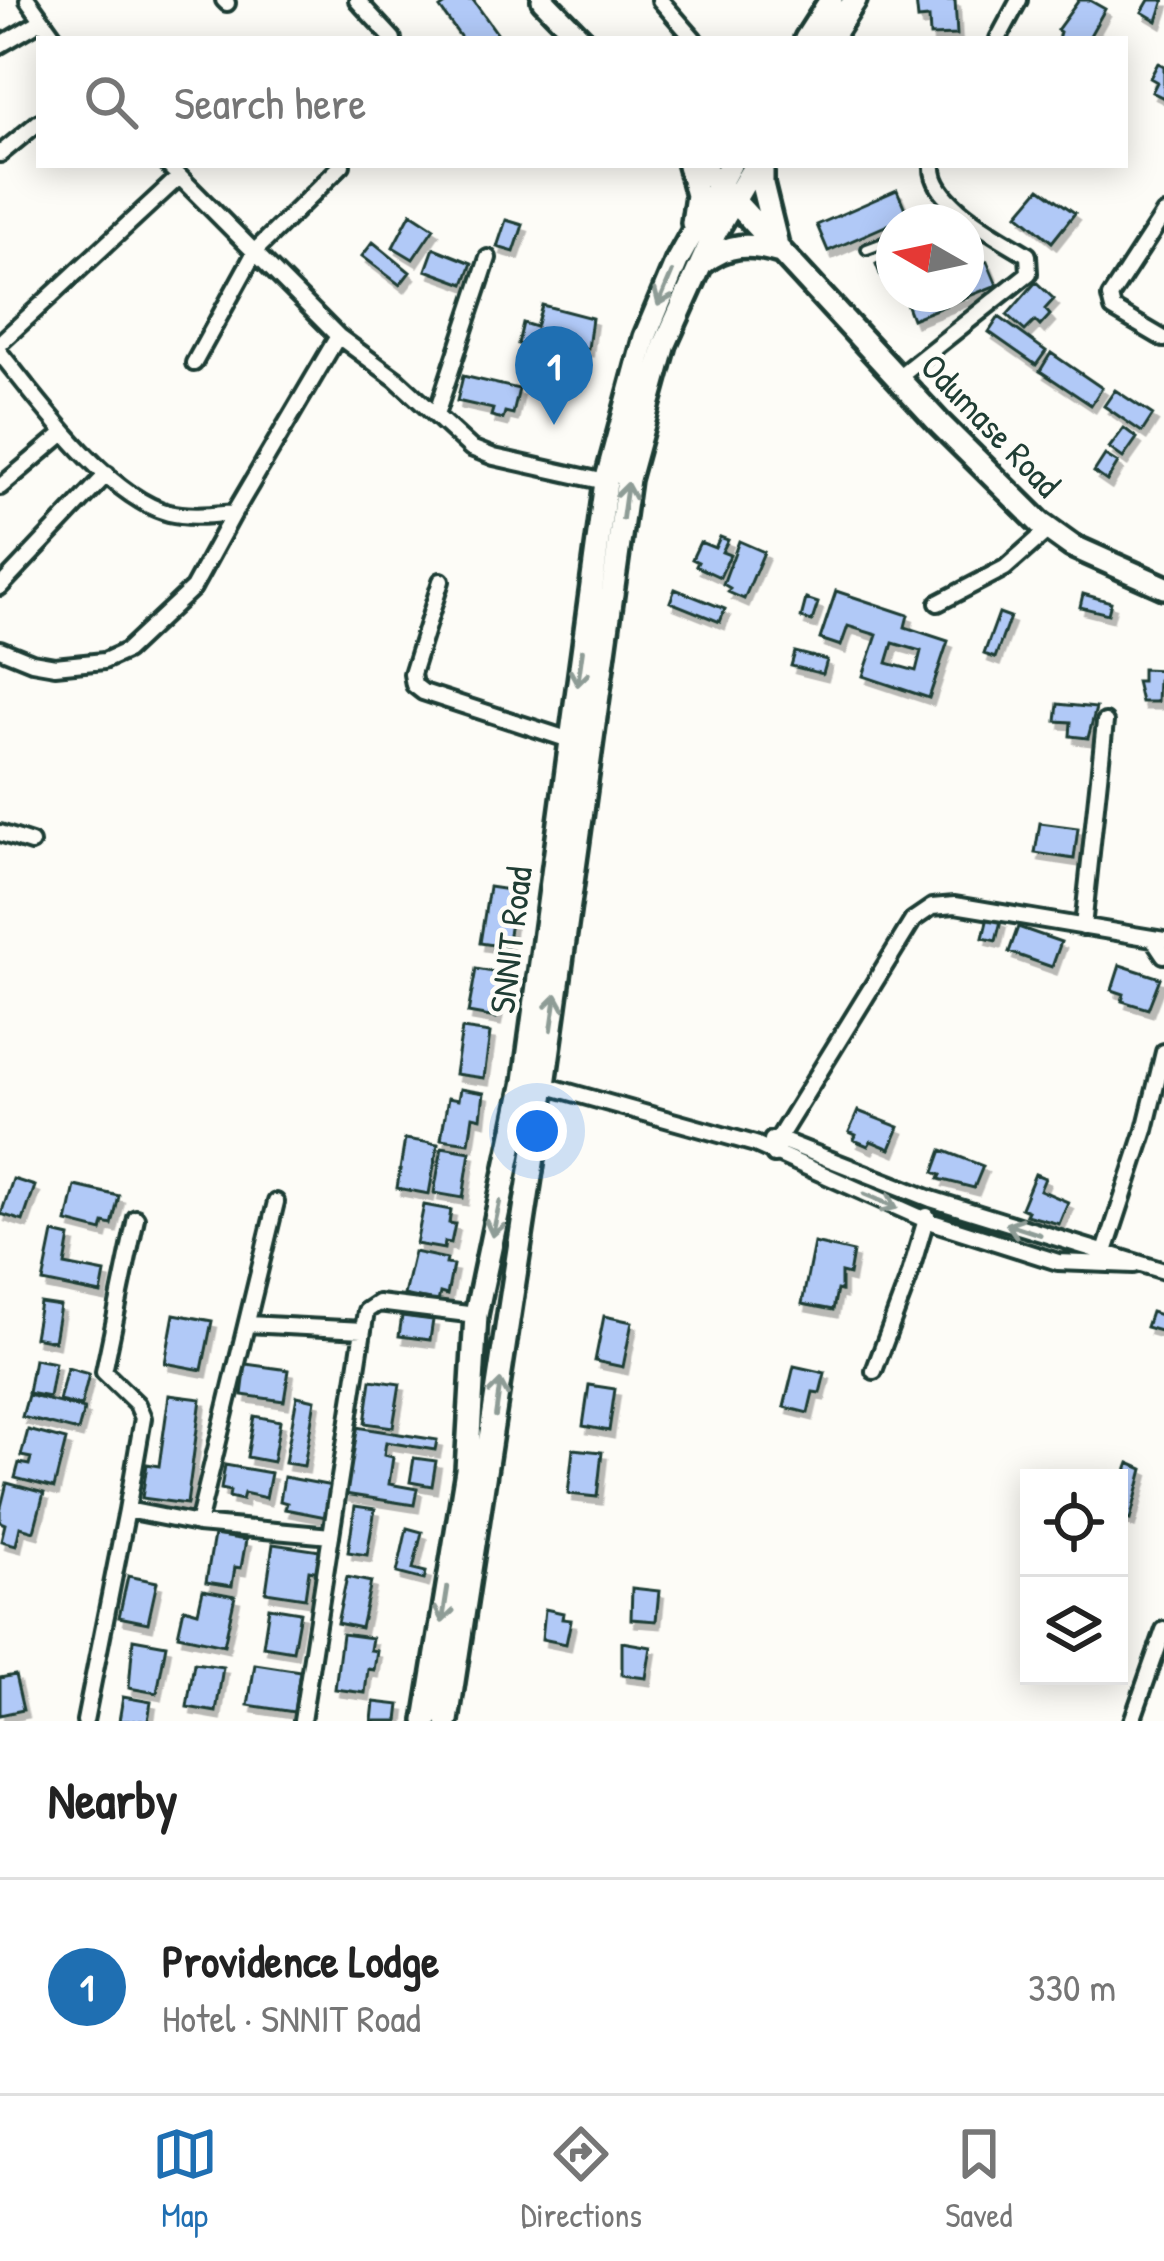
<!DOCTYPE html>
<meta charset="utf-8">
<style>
:root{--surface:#fff;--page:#f2f2f2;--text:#222;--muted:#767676;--line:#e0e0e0;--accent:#1f6fb2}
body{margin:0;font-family:"Patrick Hand",sans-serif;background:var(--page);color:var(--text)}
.controls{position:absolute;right:36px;bottom:36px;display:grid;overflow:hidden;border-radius:0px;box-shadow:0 6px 30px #0003}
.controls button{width:108px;height:108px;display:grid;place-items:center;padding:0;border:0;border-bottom:3px solid var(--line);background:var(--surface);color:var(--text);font:60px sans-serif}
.compass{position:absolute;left:876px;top:204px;width:108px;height:108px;border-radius:50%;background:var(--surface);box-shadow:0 6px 30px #0003;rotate:279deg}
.you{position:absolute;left:537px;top:1131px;width:42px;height:42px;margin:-30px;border:9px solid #fff;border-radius:50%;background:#1a73e8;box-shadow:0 0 0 18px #1a73e833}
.badge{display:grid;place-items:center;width:78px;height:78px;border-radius:50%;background:var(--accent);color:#fff;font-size:39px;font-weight:700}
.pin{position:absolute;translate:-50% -99px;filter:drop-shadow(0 3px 6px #0008)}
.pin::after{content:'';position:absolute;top:63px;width:42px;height:36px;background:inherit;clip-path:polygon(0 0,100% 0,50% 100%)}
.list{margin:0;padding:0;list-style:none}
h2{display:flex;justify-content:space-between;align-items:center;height:156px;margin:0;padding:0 48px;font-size:51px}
h2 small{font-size:39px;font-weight:400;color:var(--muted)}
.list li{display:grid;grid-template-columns:78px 1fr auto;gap:36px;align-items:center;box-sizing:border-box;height:216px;padding:0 48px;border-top:3px solid var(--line)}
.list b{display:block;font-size:45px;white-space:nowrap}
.list p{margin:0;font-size:39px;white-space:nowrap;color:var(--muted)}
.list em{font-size:39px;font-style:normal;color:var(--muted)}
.icon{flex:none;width:66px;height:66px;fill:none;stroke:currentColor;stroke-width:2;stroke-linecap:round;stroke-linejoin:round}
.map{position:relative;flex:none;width:1164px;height:1721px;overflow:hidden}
.search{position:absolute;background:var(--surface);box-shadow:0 6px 30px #0003;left:36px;right:36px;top:36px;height:132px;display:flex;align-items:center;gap:30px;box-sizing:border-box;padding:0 42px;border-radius:0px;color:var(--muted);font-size:45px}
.sheet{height:372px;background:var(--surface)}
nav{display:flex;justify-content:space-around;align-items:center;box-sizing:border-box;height:168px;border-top:3px solid var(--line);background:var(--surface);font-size:33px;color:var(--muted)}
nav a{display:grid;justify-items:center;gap:6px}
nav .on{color:var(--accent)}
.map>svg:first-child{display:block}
.building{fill:#b1c9f7;stroke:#1f3d34;stroke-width:3;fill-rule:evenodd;filter:url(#shadow)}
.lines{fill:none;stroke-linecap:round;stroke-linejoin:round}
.lane-casing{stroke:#1f3d34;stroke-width:16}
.street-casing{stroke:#1f3d34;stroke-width:22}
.secondary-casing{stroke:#1f3d34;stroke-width:30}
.lane{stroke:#fdfcf7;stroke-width:8}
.street{stroke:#fdfcf7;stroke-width:14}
.secondary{stroke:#fdfcf7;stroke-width:21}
.oneway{stroke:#8e9c96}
.labels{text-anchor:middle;stroke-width:9;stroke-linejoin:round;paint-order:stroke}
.street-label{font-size:36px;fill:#1f3d34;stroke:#fdfcf7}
</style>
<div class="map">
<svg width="1164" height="1721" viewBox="0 0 1164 1721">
<defs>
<filter id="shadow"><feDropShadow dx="4.5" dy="7" stdDeviation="0" flood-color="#0004"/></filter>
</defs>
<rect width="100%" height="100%" fill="#fdfcf7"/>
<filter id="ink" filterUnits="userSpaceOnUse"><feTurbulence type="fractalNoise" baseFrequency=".00833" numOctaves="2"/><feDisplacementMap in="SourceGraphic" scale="24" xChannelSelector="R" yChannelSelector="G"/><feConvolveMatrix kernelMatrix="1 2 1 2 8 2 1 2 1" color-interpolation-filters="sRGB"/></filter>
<g filter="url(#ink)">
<path class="building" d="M451 0H473L501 39H462L440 8Z
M916 0H955L957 35 930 36 929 18 918 19Z
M1079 0H1089L1105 9 1088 39H1058L1060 32 1057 30Z
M1149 0H1164L1157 21 1142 12Z
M1158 63 1164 66V98L1152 92 1157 82 1150 78Z
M1040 188 1075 213 1052 242 1018 214Z
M897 190 908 216 828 251 817 225Z
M411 213 434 228 413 259 393 247Z
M506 220 523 225 514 252 497 247Z
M373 242 410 272 400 285 362 256Z
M434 248 472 263 464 284 426 270Z
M894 256V274L882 279 876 264Z
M987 261 997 285 912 319 903 295 966 294V269Z
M1036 282 1054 299 1045 309 1050 315 1040 326 1035 321 1025 331 1007 315Z
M542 305 592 318 588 349 579 347 576 359 518 344 523 323 536 327Z
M999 317 1046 351 1036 365 989 332Z
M1051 353 1102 388 1091 405 1040 371Z
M463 376 519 389 513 414 505 412 503 419 491 416 493 409 457 401Z
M1115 390 1153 415 1142 432 1104 406Z
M1124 428 1137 438 1123 458 1109 448Z
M1105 455 1118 463 1107 481 1094 472Z
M720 537 728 540 722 552 730 555 720 577 696 566 698 562 692 559 700 542 715 548Z
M739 541 764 552 744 599 728 592 730 588 723 584Z
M675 589 725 609 720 622 670 602Z
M836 591 908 615 905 627 948 641 929 698 863 676 877 635 848 626 841 646 820 639ZM893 643 921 651 916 671 887 663Z
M1083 594 1111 602 1108 614 1080 607Z
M806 599 818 603 812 621 801 618Z
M999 613 1010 617 995 658 984 654Z
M795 652 827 660 823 674 791 666Z
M1142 669 1164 670V680H1158L1157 702H1141L1136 681H1142Z
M1058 704 1096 708 1088 738 1070 736 1071 722 1056 721Z
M1040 823 1078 828 1074 859 1035 853Z
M489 887 516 891 507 947 480 943Z
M988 917 1001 921 996 941 983 938Z
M1018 927 1061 942 1052 967 1009 952Z
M1120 965 1160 978 1148 1009 1122 1001 1124 994 1112 990Z
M476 969 504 974 496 1018 468 1013Z
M462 1029 490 1033 484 1078 455 1074Z
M460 1089 484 1093 481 1118 473 1116 469 1143 441 1139 448 1098 458 1100Z
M858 1111 899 1127 890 1149 871 1141 868 1146 854 1140 856 1135 849 1132Z
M405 1139 438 1144 429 1194 397 1188Z
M442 1147 470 1152 463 1198 434 1193Z
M942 1150 983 1166 974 1188 939 1179 941 1175 934 1172Z
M1035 1174 1045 1178 1040 1190 1068 1202 1059 1224 1026 1215 1028 1211 1021 1208Z
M13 1179 35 1186 23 1221 1 1214Z
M75 1186 119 1196 112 1225 104 1223 102 1231 67 1222Z
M424 1205 451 1210 449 1223 455 1224 451 1243 445 1242 444 1249 416 1244Z
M53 1233 70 1237 65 1265 105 1273 101 1294 43 1282Z
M814 1243 853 1252 849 1275 841 1273V1291L837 1290 833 1310 802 1304Z
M414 1252 447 1259 446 1264 453 1265 447 1295 440 1293 438 1302 404 1295Z
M40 1303 60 1306 54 1341 34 1337Z
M1151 1312 1164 1316V1332L1146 1327Z
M174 1314 212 1321 202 1370 165 1363Z
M402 1316 433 1320 430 1340 399 1336Z
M604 1316 632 1322 623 1367 595 1361Z
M34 1359 55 1363 49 1397 28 1393Z
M246 1364 289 1370 284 1401 242 1395Z
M794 1366 825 1373 820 1393 813 1392 808 1413 784 1407Z
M67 1368 89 1374 81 1406 59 1401Z
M371 1380 400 1384 393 1427 365 1423Z
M589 1385 615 1389 609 1431 583 1426Z
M28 1395 84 1409 78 1431 22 1417Z
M169 1395 201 1399 187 1504 142 1498 147 1464 159 1466Z
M297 1396 315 1400 304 1466 285 1463Z
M254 1416 280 1421 273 1462 247 1457Z
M356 1427 437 1440 435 1450 386 1442 384 1455 393 1457 389 1484 417 1489 414 1505 345 1494Z
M28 1430 66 1440 54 1488 15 1478 19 1463 29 1465 31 1458 21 1456Z
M573 1449 602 1452 597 1497 568 1494Z
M414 1458 436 1461 432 1486 410 1482Z
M1129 1463 1143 1469 1130 1520 1119 1516V1480L1122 1482Z
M225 1465 271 1473 266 1498 244 1493 242 1500 229 1497 230 1491 221 1489Z
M284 1477 332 1486 326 1517 285 1509 287 1503 280 1501Z
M7 1483 44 1493 34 1531 20 1527 16 1545 1 1541 5 1524 0 1522V1511Z
M355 1506 375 1509 367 1555 348 1552Z
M407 1528 422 1532 413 1569 426 1572 424 1580 397 1573Z
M214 1535 246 1540 241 1568 235 1567 232 1586 206 1582Z
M273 1544 327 1552 324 1573 309 1570 305 1598 266 1592Z
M128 1576 157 1582 148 1623 119 1617Z
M347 1577 371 1582 361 1628 337 1623Z
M632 1588 659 1591 656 1621 631 1619Z
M203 1590 235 1596 224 1645 178 1635 184 1608 198 1612Z
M269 1607 300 1612 293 1651 263 1646Z
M545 1609 563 1613 562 1619 571 1620 566 1644 542 1639Z
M342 1634 372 1638 370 1650 377 1651 374 1670 368 1669 365 1693 335 1689Z
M133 1639 166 1645 157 1693 129 1688Z
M622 1642 651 1647 646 1678 622 1675Z
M194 1663 223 1667 216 1712 187 1707Z
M255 1664 300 1671 294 1712 248 1705Z
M15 1675 23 1710 0 1715V1678Z
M123 1697 151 1702 148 1721H119Z
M374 1702 400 1705 398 1721H372Z"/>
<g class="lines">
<g class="lane-casing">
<path id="lane" d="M941 222 962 214
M867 249 894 239"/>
</g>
<g class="street-casing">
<path id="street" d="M28 0 56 39
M224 0 227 3
M357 0 393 39
M660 0 694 39
M998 39 1019 0
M0 45 41 21
M0 154 39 122
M168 165 338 336 396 379 471 448 494 457 606 482
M1164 214 1110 297 1113 309 1164 339
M0 343 179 177
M0 353C39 401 107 497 169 513 190 518 212 515 234 513L338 336
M194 363 256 250 342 165
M898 377 1029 273 1028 255C1000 237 930 203 933 165
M436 415 488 258
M0 487 64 433
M441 581 412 674 414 685 423 692 570 740
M0 587 107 474
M938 603 1005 568 1048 530
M0 649 32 662 55 666 104 661 126 651 193 588 234 513
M0 833 31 843
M1083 927 1105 722
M1154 940 1164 955
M544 1085 755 1144 926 1220 1058 1262 1134 1265
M772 1140 778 1139 931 1199 1164 1271
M774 1155 778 1139 913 920 932 907 955 905 1164 940
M1102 1261 1145 1130 1164 1052
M247 1324 363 1330
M874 1371 908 1280 927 1216
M127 1510 143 1418 137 1404 104 1372 136 1218
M198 1524 276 1202
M85 1721 127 1510 198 1524 331 1536
M302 1721 366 1311 378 1303 476 1315
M1132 1721 1164 1630"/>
</g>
<g class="secondary-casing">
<path id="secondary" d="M543 0 581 39
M806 39 831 0
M830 39 855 0
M689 165 697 195 693 223
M701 165 940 424 1040 523 1072 546 1164 587
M762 165V184L776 241
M703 263C728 243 749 243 780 252
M426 1721 467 1470 476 1315 525 1081 606 482 645 337 677 261 730 165
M447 1721 544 1085 628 479 665 344 715 233 755 165"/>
</g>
<use href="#lane" class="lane"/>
<use href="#street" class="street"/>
<use href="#secondary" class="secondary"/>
</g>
<defs><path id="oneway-shaft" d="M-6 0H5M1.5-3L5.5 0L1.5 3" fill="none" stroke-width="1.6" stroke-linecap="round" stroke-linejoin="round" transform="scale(3)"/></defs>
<g class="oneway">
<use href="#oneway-shaft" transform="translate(665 289) rotate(113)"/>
<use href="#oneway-shaft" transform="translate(625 501) rotate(-82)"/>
<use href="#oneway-shaft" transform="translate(580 668) rotate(98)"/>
<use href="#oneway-shaft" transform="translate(554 1012) rotate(-82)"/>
<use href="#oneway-shaft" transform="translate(881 1201) rotate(23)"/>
<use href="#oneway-shaft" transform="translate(496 1219) rotate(102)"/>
<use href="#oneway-shaft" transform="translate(1023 1229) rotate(-162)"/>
<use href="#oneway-shaft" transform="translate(498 1398) rotate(-82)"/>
<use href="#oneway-shaft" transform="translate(445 1605) rotate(99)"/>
</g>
</g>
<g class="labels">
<g class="street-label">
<text transform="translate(991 425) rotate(46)" y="13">Odumase Road</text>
<text transform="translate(510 940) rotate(-83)" y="13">SNNIT Road</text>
</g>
</g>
</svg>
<div class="controls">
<button><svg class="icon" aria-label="locate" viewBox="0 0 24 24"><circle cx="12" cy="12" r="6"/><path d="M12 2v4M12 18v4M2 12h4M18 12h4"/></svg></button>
<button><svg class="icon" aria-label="layers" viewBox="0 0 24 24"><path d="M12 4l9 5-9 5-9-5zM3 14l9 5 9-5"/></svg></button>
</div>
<svg class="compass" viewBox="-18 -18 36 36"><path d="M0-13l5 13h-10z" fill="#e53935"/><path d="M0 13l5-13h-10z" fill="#767676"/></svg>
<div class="you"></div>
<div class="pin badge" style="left:554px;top:425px">1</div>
<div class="search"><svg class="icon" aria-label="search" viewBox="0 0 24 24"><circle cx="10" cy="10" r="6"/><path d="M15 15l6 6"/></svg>Search here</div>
</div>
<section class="sheet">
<h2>Nearby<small></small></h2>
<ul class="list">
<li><span class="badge">1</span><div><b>Providence Lodge</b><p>Hotel · SNNIT Road</p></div><em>330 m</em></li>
</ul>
</section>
<nav>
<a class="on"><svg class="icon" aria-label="map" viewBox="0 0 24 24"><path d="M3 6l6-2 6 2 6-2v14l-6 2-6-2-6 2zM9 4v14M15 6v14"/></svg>Map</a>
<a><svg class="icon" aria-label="directions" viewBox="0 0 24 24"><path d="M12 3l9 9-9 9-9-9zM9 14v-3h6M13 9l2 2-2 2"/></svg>Directions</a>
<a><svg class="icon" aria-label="saved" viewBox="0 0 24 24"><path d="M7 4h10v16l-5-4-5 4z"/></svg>Saved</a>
</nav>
